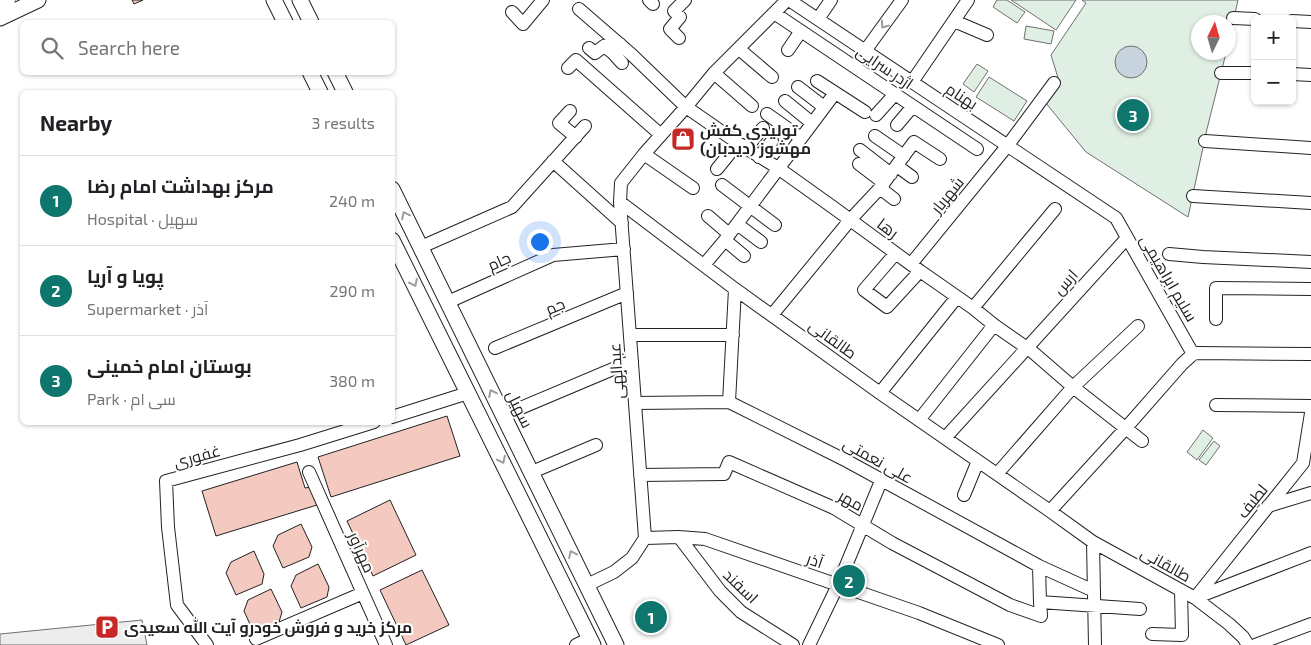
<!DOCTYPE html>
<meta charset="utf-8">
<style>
:root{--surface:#fff;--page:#f2f2f2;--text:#202124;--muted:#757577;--line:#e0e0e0;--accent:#0f766e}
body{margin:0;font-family:"Exo 2",Cairo,sans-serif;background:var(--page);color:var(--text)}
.controls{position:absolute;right:15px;top:15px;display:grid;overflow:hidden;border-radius:8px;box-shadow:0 1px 4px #0004}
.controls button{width:45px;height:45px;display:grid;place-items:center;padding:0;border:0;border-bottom:1px solid var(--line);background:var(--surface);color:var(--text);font:25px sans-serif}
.compass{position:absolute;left:1191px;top:15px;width:45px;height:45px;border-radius:50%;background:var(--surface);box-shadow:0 1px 4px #0004;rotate:5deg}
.you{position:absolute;left:539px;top:241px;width:18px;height:18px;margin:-12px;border:4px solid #fff;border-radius:50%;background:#1a73e8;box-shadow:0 0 0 8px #1a73e833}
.badge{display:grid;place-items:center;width:32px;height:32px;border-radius:50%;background:var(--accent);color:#fff;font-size:16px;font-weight:700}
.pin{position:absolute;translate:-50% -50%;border:2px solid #fff;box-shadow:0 1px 5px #0006}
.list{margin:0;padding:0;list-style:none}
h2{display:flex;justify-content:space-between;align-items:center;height:65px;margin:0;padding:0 20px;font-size:21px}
h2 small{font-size:16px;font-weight:400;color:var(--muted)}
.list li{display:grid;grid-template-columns:32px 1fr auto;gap:15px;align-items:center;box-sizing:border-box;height:90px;padding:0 20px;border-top:1px solid var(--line)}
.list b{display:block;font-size:19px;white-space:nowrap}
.list p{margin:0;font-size:16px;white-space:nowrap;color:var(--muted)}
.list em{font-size:16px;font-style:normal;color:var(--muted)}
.icon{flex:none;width:28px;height:28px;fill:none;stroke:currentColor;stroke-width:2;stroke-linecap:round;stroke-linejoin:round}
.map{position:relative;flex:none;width:1311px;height:645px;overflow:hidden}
.search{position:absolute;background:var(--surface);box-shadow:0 1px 4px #0004;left:20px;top:20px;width:375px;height:55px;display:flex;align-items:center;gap:12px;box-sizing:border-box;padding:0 18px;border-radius:8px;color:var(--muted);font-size:19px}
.panel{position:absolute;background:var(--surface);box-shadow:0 1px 4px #0004;left:20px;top:90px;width:375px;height:335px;border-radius:8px}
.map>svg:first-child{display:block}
.green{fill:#e0efe3;stroke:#6f6f6f}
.parking{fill:#ededed;stroke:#6f6f6f}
.water{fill:#c7d3dd;stroke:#6f6f6f}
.building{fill:#f3c9c0;stroke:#222}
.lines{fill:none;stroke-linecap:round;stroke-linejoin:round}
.minor-casing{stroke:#222;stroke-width:14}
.major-casing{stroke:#222;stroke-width:17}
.highway-casing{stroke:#222;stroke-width:19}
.minor{stroke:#fff;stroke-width:12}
.major{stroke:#fff;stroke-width:15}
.highway{stroke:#fff;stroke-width:18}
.oneway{stroke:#9c9c9c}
.labels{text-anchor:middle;stroke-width:4;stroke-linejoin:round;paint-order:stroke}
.street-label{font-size:16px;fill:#222;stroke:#fff}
.poi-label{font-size:16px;font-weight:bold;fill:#222;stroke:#fff;text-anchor:start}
</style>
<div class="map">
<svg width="1311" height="645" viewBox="0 0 1311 645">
<rect width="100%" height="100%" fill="#fff"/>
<path class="green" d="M997 0H1007L1025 12 1017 23 993 7Z
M1011 0H1076L1056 30Z
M1082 0H1238L1229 40 1228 22H1198V52L1226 53 1207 129 1188 217 1086 152 1045 102 1059 81 1051 55 1086 3Z
M1026 26 1054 31 1051 44 1024 39Z
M977 64 988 71 974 92 963 84Z
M989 77 1027 101 1014 121 976 97Z
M1203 430 1213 438 1197 460 1187 452Z
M1214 441 1220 446 1206 465 1199 460Z"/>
<path class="parking" d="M142 620 147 645H0V634Z"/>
<path class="water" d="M1115 62a16 16 0 1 1 32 0a16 16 0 1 1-32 0Z"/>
<path class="building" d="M132 0H143L134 4Z
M447 416 460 456 331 497 318 457Z
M297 462 305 488 311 487 317 505 216 536 202 491Z
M390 500 416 555 373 576 347 521Z
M301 524 312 547 309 557 283 568 273 546 278 535Z
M254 551 264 574 262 584 236 595 226 573 231 562Z
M318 564 329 587 327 597 301 608 291 586 296 575Z
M422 570 449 625 406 645 380 590Z
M271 589 282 612 279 622 254 633 244 611 248 600Z"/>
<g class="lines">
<g class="minor-casing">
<path id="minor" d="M649 0 653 4
M789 0 1116 218 1193 354
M579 9 631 54 686 107 738 143 778 168 834 208 920 271 973 308 994 325 1024 346 1028 348 1073 387 1142 441
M512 12 523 24 543 0
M774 13 977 149
M1233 18 1255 19
M818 19 831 0
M954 21 987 35
M1292 21 1311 22
M679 38 670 29 680 17 674 11 685 0
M589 48 595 53 604 46 613 53 620 44
M739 49 772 77
M788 50 801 31
M865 51 902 0
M613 53 622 63
M568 68 576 60 661 135
M714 73 752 106
M1221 73H1255
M1292 74 1311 75
M817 81 865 112
M912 82 968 0
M798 87 824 107
M785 101 812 123
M570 111 559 123 576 137
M767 114 801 138
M876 115 895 94
M897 125 913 106
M875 136 904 156
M1205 141 1311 148
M746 148 763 128
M860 150 891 174
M644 154 693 188
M759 157 772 141
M553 161 622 223
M859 164 884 183
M897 166 912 177
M717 169 738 143
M722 185 775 225
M880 188 894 199
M1193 196 1311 203
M620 202 735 289 880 393 1050 511 1093 542 1195 598 1229 624 1243 637 1248 645
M708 216 729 234
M737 224 761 242
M725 240 744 256
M421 247 512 207 585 126
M895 254 864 290 887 307 920 271
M1169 254 1203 257 1311 262
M911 264 1008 145 1054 83
M704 265 725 240 835 93
M448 302 553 255 624 249
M973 308 1055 209
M772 315 850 220 880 188 914 142 940 159
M1216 319V288L1311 289
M630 335H733
M495 348 627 293
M880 393 957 297
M729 402 735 289
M635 403 729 402 847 461 1039 566 1094 591
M1216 405 1311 406
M504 415 632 361
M392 417 468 393
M919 420 994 325
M945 438 1127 238
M309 472 386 645
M532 472 596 445
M997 474 1073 387 1138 326
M640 475 724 474 729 462 834 508 892 543 1010 605 1041 616 1040 602 1039 566
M964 495 978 461
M1268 506 1311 493
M1050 511 1125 429 1182 364 1193 354 1198 353 1311 354
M679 537 720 591 741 612 793 645
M645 538 620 202 621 183 644 154 686 107 714 73 787 0
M645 538 679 537 705 539 919 613 998 645
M1093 542 1095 645
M587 585 614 572 632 558 645 538
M1195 598 1303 463 1311 413
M1195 598 1311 553
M1040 602 1140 609
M1152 634 1182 635 1181 590
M256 639 363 593
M207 645 177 605 168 527 166 481 300 445 374 422
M576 645 590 638
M809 645 838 585 881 481
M1255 645 1311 624"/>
</g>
<g class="major-casing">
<path id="major" d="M274 0 285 22
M300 0 311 22
M0 18 38 0
M310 72 320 92
M335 72 345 92
M392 189 616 645
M392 240 593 645"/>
</g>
<g class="highway-casing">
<path id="highway" d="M0 3 6 0"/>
</g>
<use href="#minor" class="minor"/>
<use href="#major" class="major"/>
<use href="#highway" class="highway"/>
</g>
<defs><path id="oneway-chevron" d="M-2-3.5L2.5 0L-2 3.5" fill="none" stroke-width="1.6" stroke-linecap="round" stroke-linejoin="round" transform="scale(1.25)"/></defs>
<g class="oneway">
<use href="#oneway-chevron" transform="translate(884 25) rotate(126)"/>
<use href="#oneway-chevron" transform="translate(405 215) rotate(-116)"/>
<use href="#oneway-chevron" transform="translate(414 283) rotate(64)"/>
<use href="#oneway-chevron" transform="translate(492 393) rotate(-116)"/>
<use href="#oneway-chevron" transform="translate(502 460) rotate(64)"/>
<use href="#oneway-chevron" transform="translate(572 554) rotate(-116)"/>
</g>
<defs>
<g id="shop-square" transform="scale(1.25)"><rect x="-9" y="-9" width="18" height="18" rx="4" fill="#c62828" stroke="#fff"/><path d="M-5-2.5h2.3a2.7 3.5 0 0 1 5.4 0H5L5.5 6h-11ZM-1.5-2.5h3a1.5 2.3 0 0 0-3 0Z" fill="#fff"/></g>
<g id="parking-square" transform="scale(1.25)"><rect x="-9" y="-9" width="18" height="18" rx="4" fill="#c62828" stroke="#fff"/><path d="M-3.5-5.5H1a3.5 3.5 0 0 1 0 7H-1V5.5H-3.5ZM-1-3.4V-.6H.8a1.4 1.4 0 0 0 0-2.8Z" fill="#fff"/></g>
</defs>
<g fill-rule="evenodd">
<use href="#shop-square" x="683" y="139"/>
<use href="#parking-square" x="107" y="627"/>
</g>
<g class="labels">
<g class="street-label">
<text transform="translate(885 67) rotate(34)" y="6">اژدر سرایی</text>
<text transform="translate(962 96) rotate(33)" y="6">بهنام</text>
<text transform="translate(947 195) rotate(-51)" y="6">شهریار</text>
<text transform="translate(888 228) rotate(37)" y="6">رها</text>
<text transform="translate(499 261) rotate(-24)" y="6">جام</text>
<text transform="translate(1169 278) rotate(60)" y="6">سلیم ابراهیمی</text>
<text transform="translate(1065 282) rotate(-48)" y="6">ارس</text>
<text transform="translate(555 306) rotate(-22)" y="6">جم</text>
<text transform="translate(833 339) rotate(36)" y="6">طالقانی</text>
<text transform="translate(616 371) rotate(-94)" y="6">عبدالهی</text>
<text transform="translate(520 409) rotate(64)" y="6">سهیل</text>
<text transform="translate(197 456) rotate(-15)" y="6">غفوری</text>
<text transform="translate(878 460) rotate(29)" y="6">علی نعمتی</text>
<text transform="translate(851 500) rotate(29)" y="6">مهر</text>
<text transform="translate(1252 501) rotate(-51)" y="6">لطیف</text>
<text transform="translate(362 552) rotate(66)" y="6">مهرآور</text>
<text transform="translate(815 560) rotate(19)" y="6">آذر</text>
<text transform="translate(1166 564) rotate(29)" y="6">طالقانی</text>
<text transform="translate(741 586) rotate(44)" y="6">اسفند</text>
</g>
<g class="poi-label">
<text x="700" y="136">تولیدی کفش<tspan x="700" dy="18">مهشوز (دیدبان)</tspan></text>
<text x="124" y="633">مرکز خرید و فروش خودرو آیت الله سعیدی</text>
</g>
</g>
</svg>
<div class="controls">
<button>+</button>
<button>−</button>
</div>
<svg class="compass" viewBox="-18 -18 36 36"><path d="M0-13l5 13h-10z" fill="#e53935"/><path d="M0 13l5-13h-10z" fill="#757577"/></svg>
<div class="you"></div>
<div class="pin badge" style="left:651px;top:617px">1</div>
<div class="pin badge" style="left:849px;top:581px">2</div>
<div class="pin badge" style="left:1133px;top:115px">3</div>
<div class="search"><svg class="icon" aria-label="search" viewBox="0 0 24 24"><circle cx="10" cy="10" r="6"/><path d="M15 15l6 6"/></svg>Search here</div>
<section class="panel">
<h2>Nearby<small>3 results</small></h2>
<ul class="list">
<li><span class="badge">1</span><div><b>مرکز بهداشت امام رضا</b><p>Hospital · سهیل</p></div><em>240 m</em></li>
<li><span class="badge">2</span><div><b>پویا و آریا</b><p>Supermarket · آذر</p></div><em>290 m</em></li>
<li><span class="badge">3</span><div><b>بوستان امام خمینی</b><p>Park · سی ام</p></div><em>380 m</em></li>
</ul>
</section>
</div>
